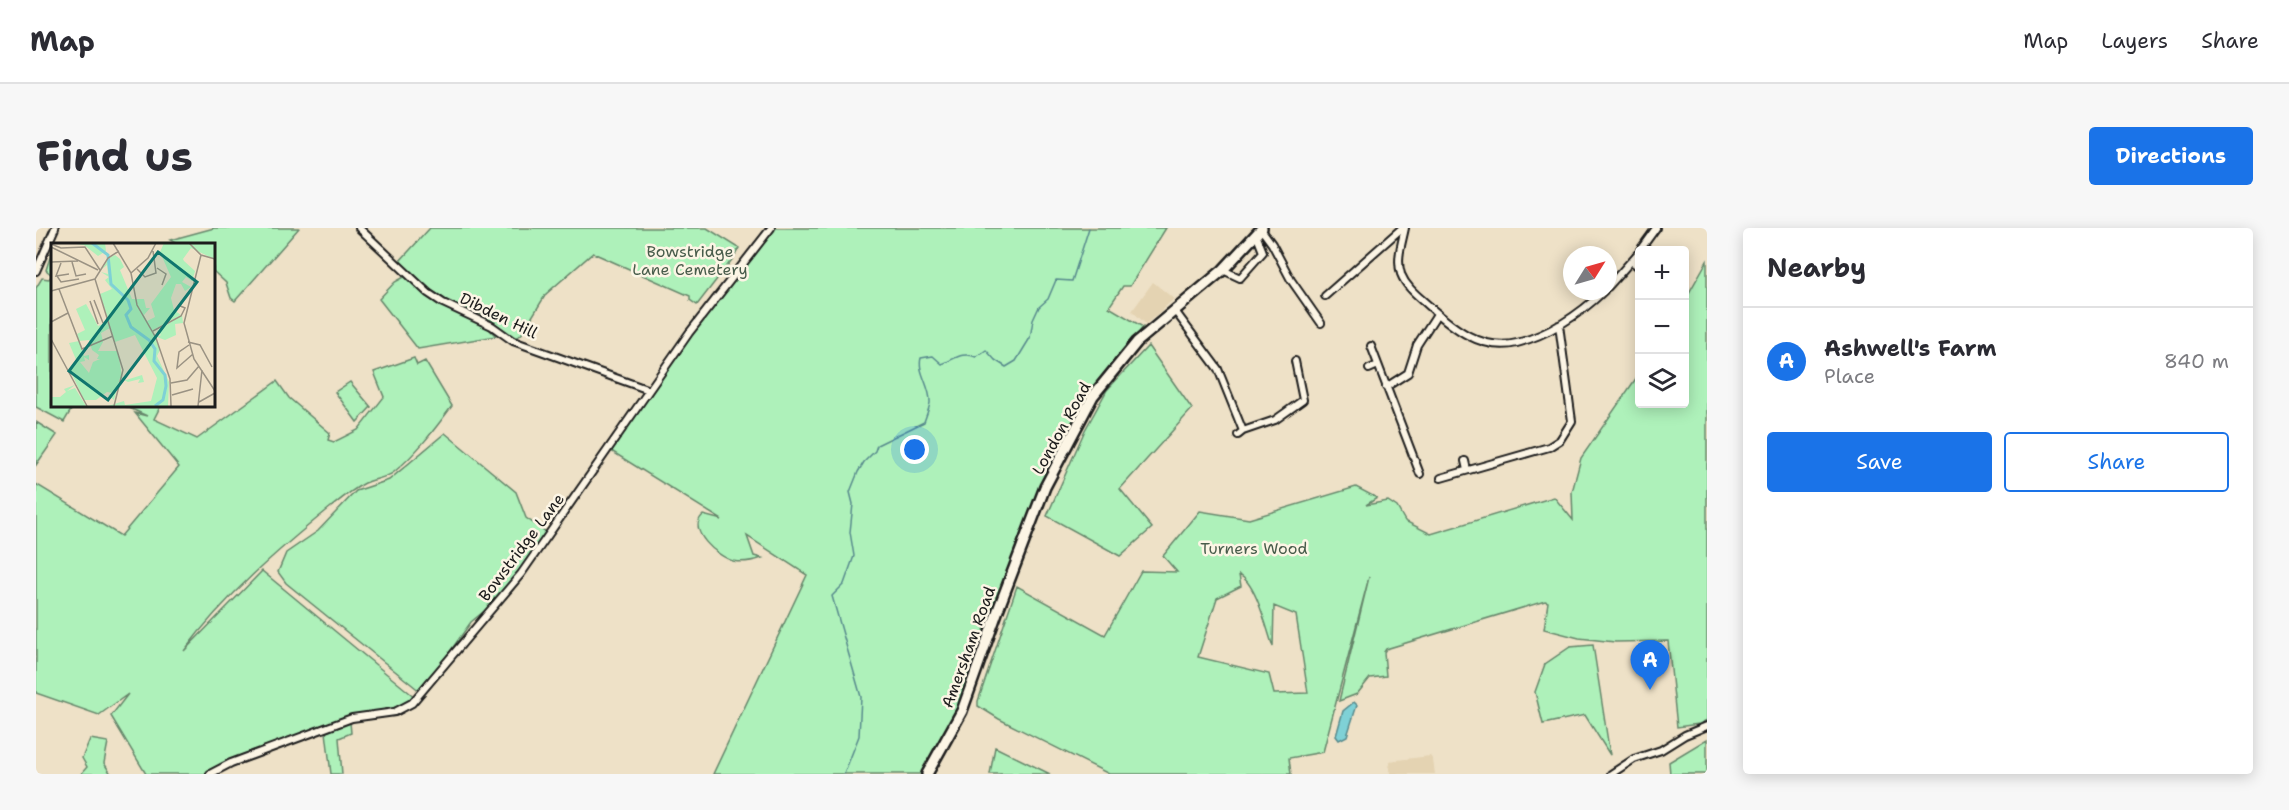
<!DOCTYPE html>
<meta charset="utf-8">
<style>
:root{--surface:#fff;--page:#f7f7f7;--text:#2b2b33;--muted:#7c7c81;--line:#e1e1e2;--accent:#1a73e8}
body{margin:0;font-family:"Shantell Sans",sans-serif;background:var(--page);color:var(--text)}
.controls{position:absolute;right:18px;top:18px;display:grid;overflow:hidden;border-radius:6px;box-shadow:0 3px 15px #0003}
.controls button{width:54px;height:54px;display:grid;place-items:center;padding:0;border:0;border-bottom:2px solid var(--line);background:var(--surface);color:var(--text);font:30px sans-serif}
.compass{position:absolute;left:1527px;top:18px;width:54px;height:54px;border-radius:50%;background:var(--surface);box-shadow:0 3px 15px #0003;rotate:53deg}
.you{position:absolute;left:879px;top:222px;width:21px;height:21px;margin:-15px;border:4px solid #fff;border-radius:50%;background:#1a73e8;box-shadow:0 0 0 9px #1a73e833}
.badge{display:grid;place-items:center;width:39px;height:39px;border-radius:50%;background:var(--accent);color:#fff;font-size:20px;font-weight:700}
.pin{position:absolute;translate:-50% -50px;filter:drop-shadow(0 2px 3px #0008)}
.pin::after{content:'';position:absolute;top:32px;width:21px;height:18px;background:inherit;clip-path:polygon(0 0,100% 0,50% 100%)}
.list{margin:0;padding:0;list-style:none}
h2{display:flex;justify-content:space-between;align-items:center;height:78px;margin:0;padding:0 24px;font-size:26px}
h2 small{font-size:20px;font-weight:400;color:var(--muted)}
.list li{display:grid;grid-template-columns:39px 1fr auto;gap:18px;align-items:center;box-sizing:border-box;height:108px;padding:0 24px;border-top:2px solid var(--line)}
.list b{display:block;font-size:22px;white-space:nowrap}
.list p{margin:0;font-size:20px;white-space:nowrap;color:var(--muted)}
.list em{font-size:20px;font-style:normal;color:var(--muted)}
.actions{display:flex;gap:12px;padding:18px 24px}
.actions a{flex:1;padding:14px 0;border:2px solid var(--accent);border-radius:6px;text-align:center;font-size:21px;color:var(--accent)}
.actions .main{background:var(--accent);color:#fff}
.icon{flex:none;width:33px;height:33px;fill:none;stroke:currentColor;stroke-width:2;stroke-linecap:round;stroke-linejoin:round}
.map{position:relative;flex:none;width:1671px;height:546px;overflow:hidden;border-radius:6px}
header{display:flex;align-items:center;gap:36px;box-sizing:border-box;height:84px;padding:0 30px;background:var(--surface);border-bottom:2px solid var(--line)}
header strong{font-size:28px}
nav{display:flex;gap:33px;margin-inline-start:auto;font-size:21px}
.intro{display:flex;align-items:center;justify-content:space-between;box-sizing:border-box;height:144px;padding:0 36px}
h1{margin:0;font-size:42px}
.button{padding:15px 27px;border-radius:6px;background:var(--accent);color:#fff;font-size:21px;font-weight:700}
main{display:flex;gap:36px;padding:0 36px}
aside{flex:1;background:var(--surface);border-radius:6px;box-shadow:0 3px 15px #0003}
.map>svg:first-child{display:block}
.built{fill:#e4d3b2}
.green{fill:#aef1ba;stroke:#65866b;stroke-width:1.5;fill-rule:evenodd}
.water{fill:#7fd1d6;stroke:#57898c;stroke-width:1.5}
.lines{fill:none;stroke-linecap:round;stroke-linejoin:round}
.stream{stroke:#57898c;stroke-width:1.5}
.minor-casing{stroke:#1c1c1c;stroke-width:10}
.highway-casing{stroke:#1c1c1c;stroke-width:14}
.minor{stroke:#fcf5e5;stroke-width:6}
.highway{stroke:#fcf5e5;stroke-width:9}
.labels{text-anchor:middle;stroke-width:5;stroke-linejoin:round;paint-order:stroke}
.park-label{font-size:16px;fill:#485c4b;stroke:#fcf5e5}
.street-label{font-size:16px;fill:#1c1c1c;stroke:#fcf5e5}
.inset-river{fill:none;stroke:#7fd1d6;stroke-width:3}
.inset-road{fill:none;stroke:#9a9283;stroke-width:1.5}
.view{fill:#0f766e;fill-opacity:0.15;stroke:#0f766e;stroke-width:3}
.inset-edge{fill:none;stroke:#1c1c1c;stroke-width:3}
</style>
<header>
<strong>Map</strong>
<nav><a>Map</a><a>Layers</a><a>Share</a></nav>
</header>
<div class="intro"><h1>Find us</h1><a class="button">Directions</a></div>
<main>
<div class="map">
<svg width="1671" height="546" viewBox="0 0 1671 546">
<rect width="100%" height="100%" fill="#eee1c7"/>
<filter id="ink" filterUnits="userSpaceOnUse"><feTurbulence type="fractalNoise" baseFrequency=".0167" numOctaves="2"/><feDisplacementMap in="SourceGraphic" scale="12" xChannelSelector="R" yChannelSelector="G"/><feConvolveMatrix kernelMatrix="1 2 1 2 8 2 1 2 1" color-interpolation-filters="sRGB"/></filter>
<g filter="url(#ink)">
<path class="built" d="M1117 54 1138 71 1110 96 1096 83Z
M1394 528 1397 532 1399 546H1354L1353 533Z"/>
<path class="green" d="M178 0H263L199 73 195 70 190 55 177 43V16H141L134 12Z
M394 0H671L703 20 698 29 661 77 654 72V68L557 25 510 66 485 107 479 110 448 87 418 77 398 64 363 34Z
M738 0H1130L1094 58H1087L1073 79 1107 99 1057 168 1005 270 926 483 894 546H677L771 347 711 308 718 328 726 330C717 333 706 335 697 333 682 329 650 302 667 287L686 292 572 221 653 105Z
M16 23V177H38L28 194 0 179V60L6 50 13 51 16 47 10 42Z
M1671 33V492L1663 496 1641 499 1632 413 1579 414 1543 410 1508 401 1512 374 1509 373 1350 421 1348 424 1350 448 1334 450 1321 466 1303 473 1333 349 1287 524 1253 530 1255 546H1073L963 491 942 478V473L981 358 1069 407 1105 343 1141 344 1127 328 1164 283 1213 291 1320 259 1341 270 1330 277 1352 273 1361 279 1369 293 1395 306 1518 269 1537 292 1536 264 1545 230 1603 146 1604 176H1648L1649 72ZM1203 347C1220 354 1231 402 1237 419L1238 378 1260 387 1272 465 1238 466 1233 446 1162 429 1181 370 1205 358Z
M370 48 395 69 450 98 460 108 382 121 343 71 359 54Z
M1112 118 1156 181 1084 261 1116 300 1084 328 1011 288 1049 202 1071 162Z
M378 130 381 137 389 133 416 178C399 201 380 226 358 244 351 250 338 251 329 255 317 261 305 271 295 279 242 322 189 368 148 423L226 343 380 470 376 475 328 487 174 546H110L75 488 92 466 63 487 0 465V256L85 308 143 239 99 185 111 188 87 177H125L118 191 161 211 241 153 253 170 294 205 292 212 298 214 322 202 348 169 338 144Z
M314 154 335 179 321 194 299 164Z
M0 194 21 207 0 237Z
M409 205 480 264 490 290 513 306 464 370 435 394 385 464 250 355 242 344 250 325 282 303 320 263 353 252Z
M1557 417 1574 527 1549 487 1507 496 1499 464 1509 436 1534 419Z
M314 494 315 505 303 510 306 546H295L290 504Z
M54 511 72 514 68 535 75 546H45L51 539 46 530Z
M1671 511V546H1634L1633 534Z
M959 519 1014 546H954Z"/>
<path class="water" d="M1318 474 1321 477 1311 508 1303 512 1300 508 1307 483Z"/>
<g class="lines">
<path class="stream" d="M808 546 823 508 825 469 796 368 808 356 818 328 814 304 817 276 814 264 822 244 828 234 839 223 841 217 888 194C890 188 893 181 894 175 895 159 881 144 885 130L897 128 906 136C919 131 926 123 940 129L950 122 959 132 970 139 980 133 994 110 997 92 1003 79 1012 71 1020 52 1036 53 1053 0"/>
<g class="minor-casing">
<path id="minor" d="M323 0 392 65 407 75 456 98 477 113 613 162
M1369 0C1366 15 1360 31 1365 46 1370 59 1382 68 1392 77 1416 99 1446 124 1481 115 1514 106 1544 86 1568 63
M1225 1 1236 16 1255 52 1285 95
M1604 22 1620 0
M1595 33 1604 40
M1187 42 1204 50 1227 24 1220 6
M0 43 19 0
M1572 59 1604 23
M1289 68 1366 0
M1139 83 1182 141 1207 203
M1335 118 1384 246
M1333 141 1342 137
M1350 159 1372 145 1381 117 1401 86
M1202 207 1207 203 1239 192 1267 172 1259 133
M1429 233 1431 242
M1405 250 1513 219 1524 212 1536 193 1523 97
M174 546 195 535 316 490 359 484 376 475 485 346 653 105 735 0
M1575 546 1598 531 1625 522 1649 507 1671 498"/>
</g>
<g class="highway-casing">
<path id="highway" d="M891 546 926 483 962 382 1009 259 1057 168 1101 114 1187 42 1226 0"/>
</g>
<use href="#minor" class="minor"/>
<use href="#highway" class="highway"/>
</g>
</g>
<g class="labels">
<g class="park-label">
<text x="654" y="29">Bowstridge<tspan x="654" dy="18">Lane Cemetery</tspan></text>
<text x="1218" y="326">Turners Wood</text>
</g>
<g class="street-label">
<text transform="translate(463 87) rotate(26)" y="6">Dibden Hill</text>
<text transform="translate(1025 200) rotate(-61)" y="6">London Road</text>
<text transform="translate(485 319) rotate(-53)" y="6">Bowstridge Lane</text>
<text transform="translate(932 419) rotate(-70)" y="6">Amersham Road</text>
</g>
</g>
<g transform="translate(15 15)">
<rect width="164" height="164" fill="#eee1c7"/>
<path d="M18 0H40L47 6 43 0H54L55 8 47 13 33 2ZM113 0H163V16L140 5 132 16 133 18 144 28 146 22 141 38 135 34 131 39 140 44 134 48 130 41H125L120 55 123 67 130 72 102 87 109 107 106 113 118 139 117 163H57L73 158 74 162 100 158 106 135 84 92 64 99 49 51 61 46 54 37 58 34 50 29 57 31 56 22 51 26 58 15 64 12 69 16 73 24 69 27 81 56H93L95 65H99L93 72 96 78 104 74 100 61 120 34 109 9ZM35 61 47 83 57 79 59 85 50 90 52 99 47 108H67L71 134 75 137 91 132 93 139 87 140 89 136 77 139 69 135 63 157 57 152 62 150 56 149 45 157H33L19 127 26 119 18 100 28 98 26 91 34 87 25 66ZM38 97 41 107 48 112 46 116H49L42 119 38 130 29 119 34 118 33 114 38 117V112L33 113 28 98ZM131 72 132 80 124 81 125 92 114 97 106 94 110 92 106 88ZM24 142 16 148 24 145 35 163H0V154H9L15 149 13 146Z" fill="#aef1ba" fill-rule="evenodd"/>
<path class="inset-river" d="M41 0 57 12 60 41 77 57 80 66 75 72 80 84 98 97 104 106 103 118 114 132 115 143 112 157 104 163"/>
<path class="inset-road" d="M62 0 80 30 86 62 105 95 119 136 120 163M138 0 150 12 164 16M0 1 10 5 34 4 49 27M0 4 47 27M150 12 133 80 143 116 164 148M0 19 27 18M21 19 25 33 35 31M10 20 5 33 18 31M106 25 115 31 111 42M86 26 94 34 105 30 102 8M80 30 97 15 105 0M6 33 10 39 28 36M44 36 72 127 63 163M44 36 57 15 68 8M8 46 31 106 62 93M0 48 44 36M43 57 52 80M39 58 47 81M0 79 17 70M102 88 130 73 134 65 127 62M0 96 36 163M137 99 149 102 161 124M138 102 128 109 126 125 142 111M120 140 136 137 148 123M121 152 142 146M148 159 164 150M147 163 151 127"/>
<path class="view" d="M107 9 146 39 57 157 18 128Z"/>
<rect width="164" height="164" class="inset-edge"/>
</g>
</svg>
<div class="controls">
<button>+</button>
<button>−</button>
<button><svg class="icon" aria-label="layers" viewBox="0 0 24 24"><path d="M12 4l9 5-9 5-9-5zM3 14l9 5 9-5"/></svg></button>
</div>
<svg class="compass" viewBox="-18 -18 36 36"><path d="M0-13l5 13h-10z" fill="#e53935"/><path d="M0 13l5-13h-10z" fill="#7c7c81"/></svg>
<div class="you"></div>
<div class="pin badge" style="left:1614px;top:462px">A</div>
</div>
<aside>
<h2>Nearby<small></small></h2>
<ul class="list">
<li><span class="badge">A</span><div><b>Ashwell's Farm</b><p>Place</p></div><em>840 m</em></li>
</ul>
<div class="actions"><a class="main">Save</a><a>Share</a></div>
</aside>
</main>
